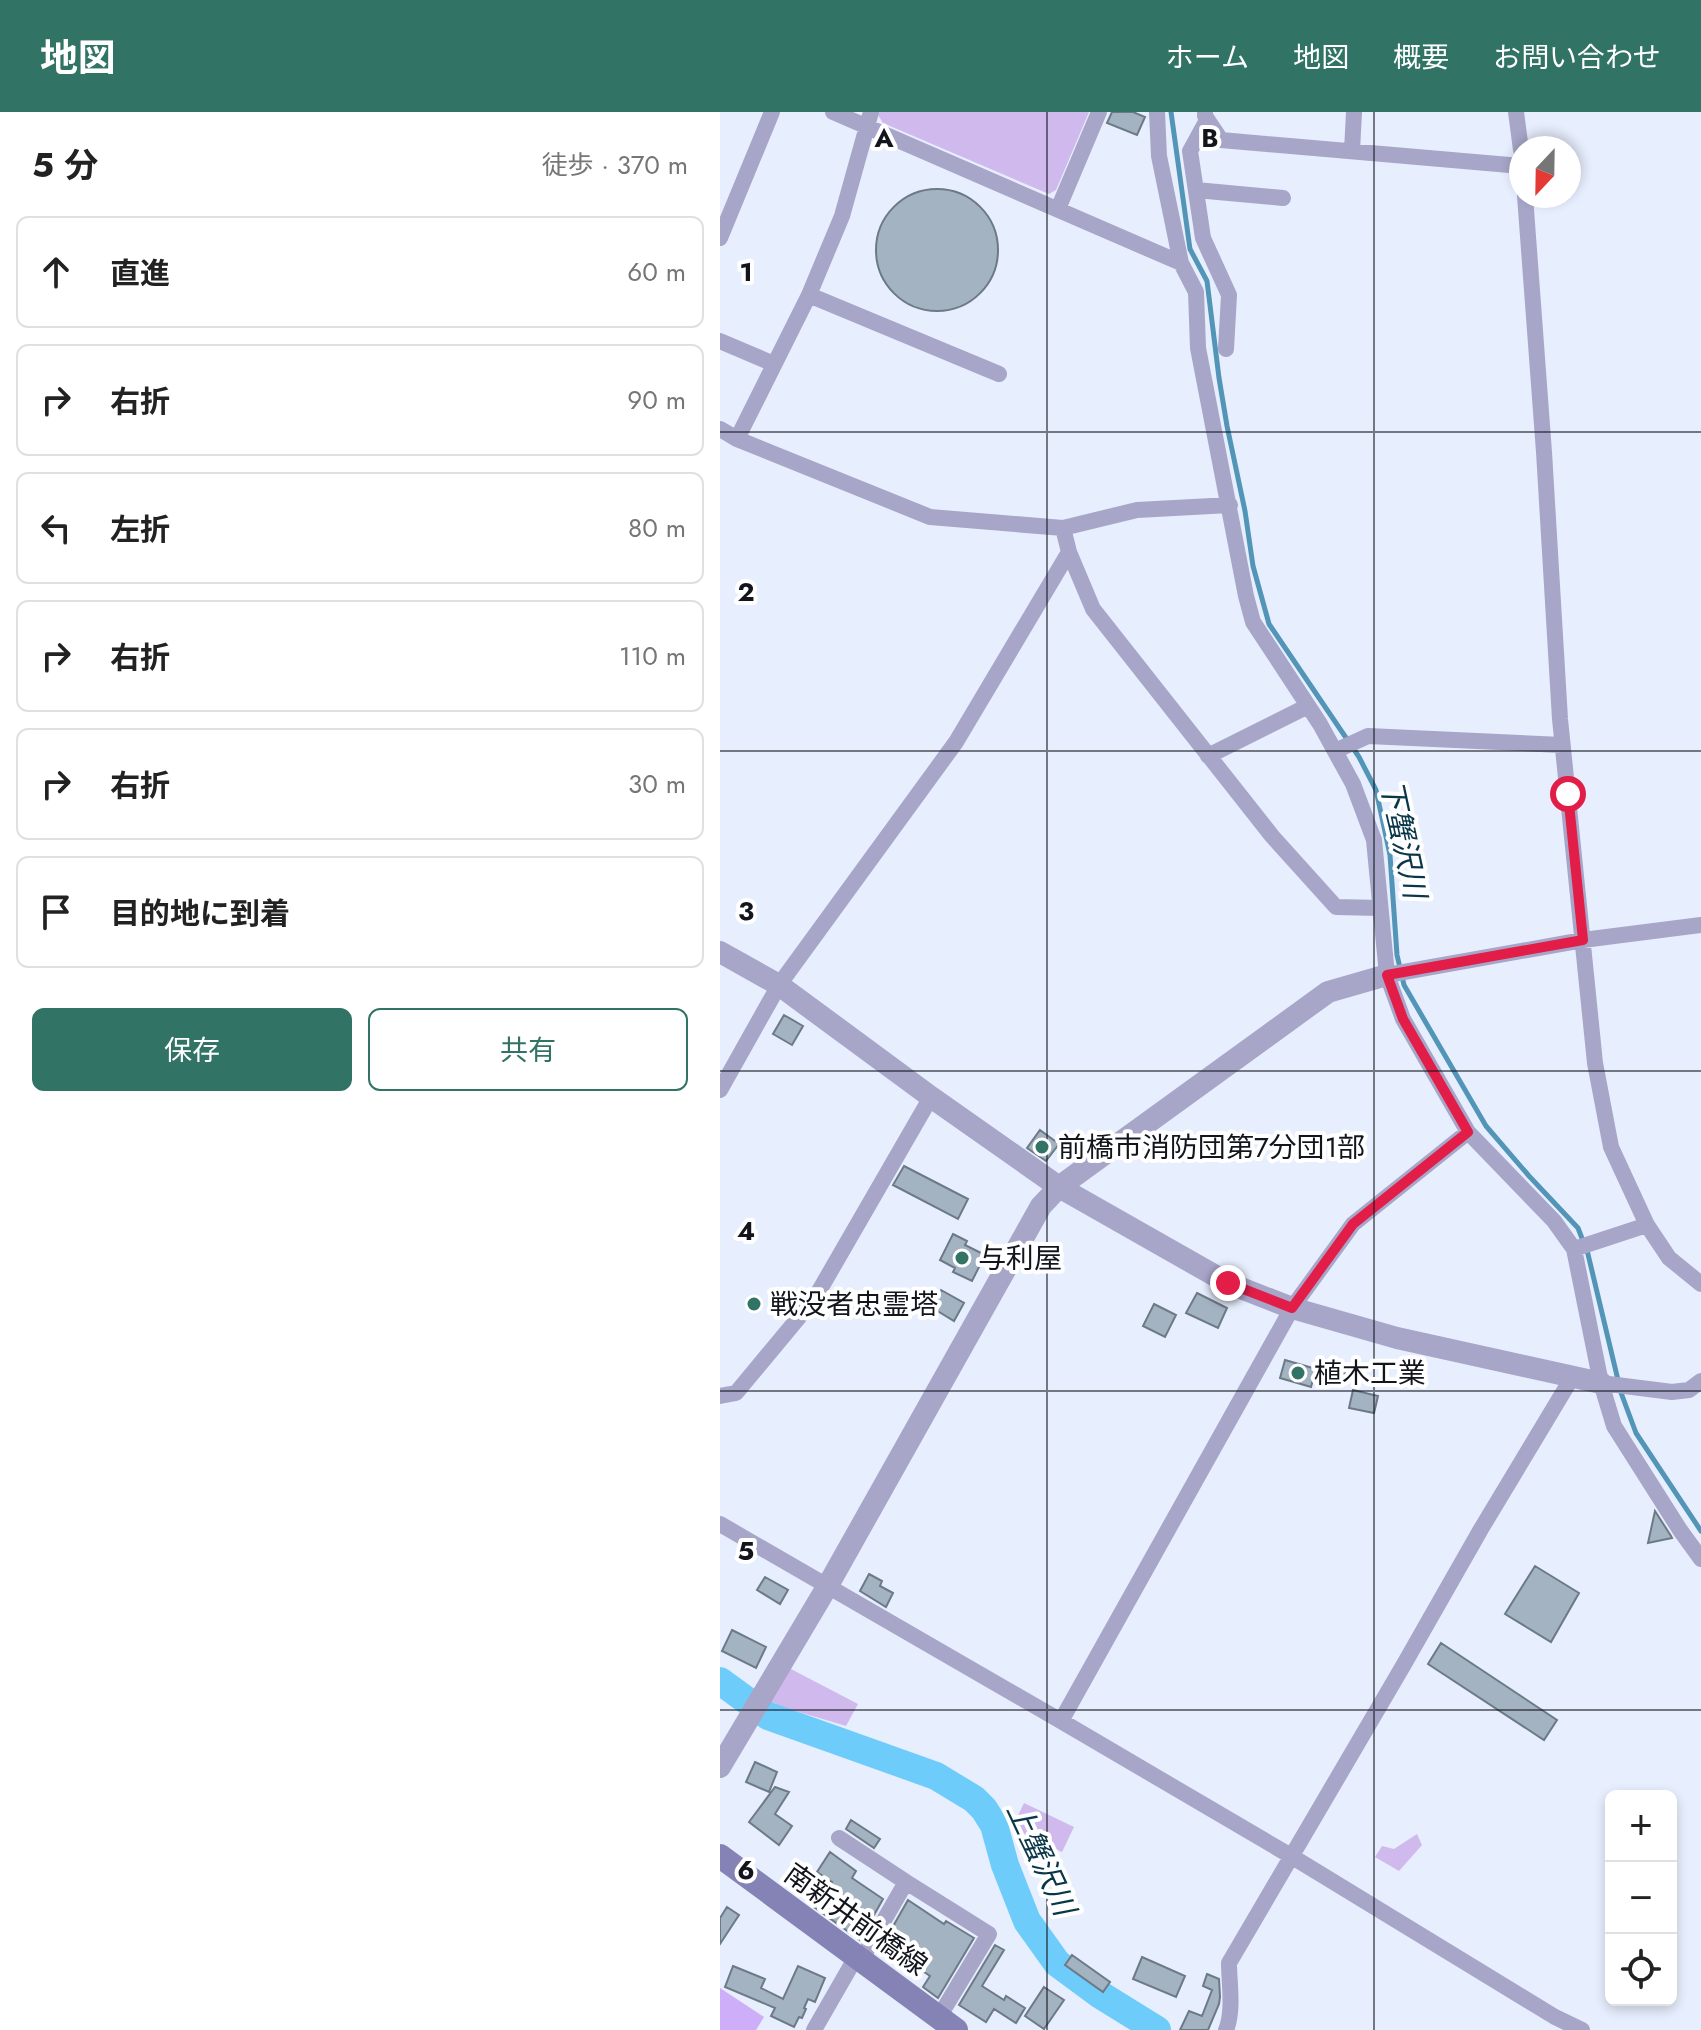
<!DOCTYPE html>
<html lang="ja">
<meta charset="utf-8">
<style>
:root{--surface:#fff;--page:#f6f6f6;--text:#222;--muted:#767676;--line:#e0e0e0;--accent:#317364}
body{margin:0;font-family:Jost,"Noto Sans JP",sans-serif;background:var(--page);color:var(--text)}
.controls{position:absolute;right:24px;bottom:24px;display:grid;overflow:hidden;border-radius:12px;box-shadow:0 4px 12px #0003}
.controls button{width:72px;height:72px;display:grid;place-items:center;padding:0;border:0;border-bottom:2px solid var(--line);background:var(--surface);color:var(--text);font:40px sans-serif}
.compass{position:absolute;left:789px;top:24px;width:72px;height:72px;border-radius:50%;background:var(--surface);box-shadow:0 4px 12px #0003;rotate:202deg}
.stop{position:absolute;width:24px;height:24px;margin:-18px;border:6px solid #e11d48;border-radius:50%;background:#fff}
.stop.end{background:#e11d48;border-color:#fff;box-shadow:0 2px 8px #0008}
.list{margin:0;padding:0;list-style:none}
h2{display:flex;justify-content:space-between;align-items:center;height:104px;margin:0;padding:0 32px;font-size:34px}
h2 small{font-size:26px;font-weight:400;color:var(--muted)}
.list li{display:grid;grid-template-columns:52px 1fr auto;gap:24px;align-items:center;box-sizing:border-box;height:112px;margin:0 16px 16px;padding:0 16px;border:2px solid var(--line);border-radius:12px}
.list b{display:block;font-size:30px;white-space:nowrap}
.list em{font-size:26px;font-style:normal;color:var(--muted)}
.actions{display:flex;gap:16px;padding:24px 32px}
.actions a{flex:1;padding:18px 0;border:2px solid var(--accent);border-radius:12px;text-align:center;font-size:28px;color:var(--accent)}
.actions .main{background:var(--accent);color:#fff}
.icon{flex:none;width:44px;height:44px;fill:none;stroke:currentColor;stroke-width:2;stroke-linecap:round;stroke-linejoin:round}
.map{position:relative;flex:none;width:981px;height:1918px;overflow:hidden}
header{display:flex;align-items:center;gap:48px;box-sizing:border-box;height:112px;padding:0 40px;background:var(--accent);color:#fff}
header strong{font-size:38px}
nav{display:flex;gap:44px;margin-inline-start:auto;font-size:28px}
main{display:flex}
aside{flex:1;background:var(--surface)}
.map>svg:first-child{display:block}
.green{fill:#cfb9ed}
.forest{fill:#ceadf9}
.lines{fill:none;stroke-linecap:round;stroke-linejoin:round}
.stream{stroke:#5295b7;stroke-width:5}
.river{stroke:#6dccfa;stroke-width:28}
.building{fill:#a4b3c2;stroke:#6c7a88;stroke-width:2}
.minor{stroke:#a7a6c9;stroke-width:16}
.tertiary{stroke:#a7a6c9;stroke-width:22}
.secondary{stroke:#8583b6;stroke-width:24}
.route{stroke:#e11d48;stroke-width:10}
.grid{fill:none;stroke:#13151c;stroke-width:2;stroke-opacity:0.55}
.poi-dot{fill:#317364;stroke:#fff;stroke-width:3}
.labels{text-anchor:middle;stroke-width:8;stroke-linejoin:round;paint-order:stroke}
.poi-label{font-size:28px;fill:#13151c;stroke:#fff;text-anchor:start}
.street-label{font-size:28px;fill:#13151c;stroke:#fff}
.water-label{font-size:30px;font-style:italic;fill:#093648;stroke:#fff}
.grid-label{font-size:26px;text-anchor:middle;font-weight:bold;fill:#13151c;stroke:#fff;stroke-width:8;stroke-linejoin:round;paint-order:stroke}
</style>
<header>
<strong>地図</strong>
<nav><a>ホーム</a><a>地図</a><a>概要</a><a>お問い合わせ</a></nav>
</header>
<main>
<aside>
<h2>5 分<small>徒歩 · 370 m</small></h2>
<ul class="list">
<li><svg class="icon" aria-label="ahead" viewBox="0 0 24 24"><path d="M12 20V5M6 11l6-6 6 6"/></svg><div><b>直進</b></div><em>60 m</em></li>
<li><svg class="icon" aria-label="right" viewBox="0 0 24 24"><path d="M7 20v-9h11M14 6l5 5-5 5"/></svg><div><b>右折</b></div><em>90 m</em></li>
<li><svg class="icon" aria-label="left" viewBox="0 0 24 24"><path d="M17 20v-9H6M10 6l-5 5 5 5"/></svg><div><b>左折</b></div><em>80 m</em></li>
<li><svg class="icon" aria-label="right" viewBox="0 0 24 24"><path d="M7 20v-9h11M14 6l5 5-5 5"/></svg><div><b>右折</b></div><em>110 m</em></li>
<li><svg class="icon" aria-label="right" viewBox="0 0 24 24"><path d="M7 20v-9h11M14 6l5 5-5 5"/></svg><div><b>右折</b></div><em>30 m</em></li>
<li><svg class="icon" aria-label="arrive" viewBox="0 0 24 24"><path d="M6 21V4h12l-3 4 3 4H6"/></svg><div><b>目的地に到着</b></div></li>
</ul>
<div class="actions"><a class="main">保存</a><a>共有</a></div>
</aside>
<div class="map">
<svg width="981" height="1918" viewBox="0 0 981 1918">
<rect width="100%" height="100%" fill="#e7eefd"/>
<path class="green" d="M159 0H369L336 78 329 82 163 11 158 3Z
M69 1556 138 1592 126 1614 59 1594 49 1588Z
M304 1691 354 1715 342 1740 292 1716Z
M697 1722 702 1733 679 1759 655 1745 662 1734 674 1737Z"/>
<path class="forest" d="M0 1876 44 1905 36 1918H0Z"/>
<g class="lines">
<path class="stream" d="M451 0 470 137 487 169 499 266 507 314 525 399 533 454 549 512 639 645 656 678 670 743 677 843 684 873 766 1014 809 1064 858 1116 863 1129
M867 1138 898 1268
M900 1278 916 1321 981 1419"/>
<path class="river" d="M0 1569 48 1604 216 1664 254 1687 264 1697 274 1713 285 1753 307 1809 337 1851 379 1882 437 1918"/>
</g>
<path class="building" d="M392 0H413L425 5 417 23 387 11Z
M156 138a61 61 0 1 1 122 0a61 61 0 1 1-122 0Z
M64 903 83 914 72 933 53 922Z
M320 1018 339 1032 326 1049 307 1036Z
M184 1054 248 1087 238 1107 173 1073Z
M233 1122 247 1129 245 1133 265 1143 252 1169 233 1160 235 1156 220 1148Z
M221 1178 244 1191 234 1209 211 1195Z
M477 1181 507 1196 498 1216 466 1201Z
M434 1192 456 1203 445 1225 423 1214Z
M601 1246 628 1253 624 1265 598 1259Z
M565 1248 596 1257 591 1275 560 1266Z
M633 1278 658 1284 654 1301 629 1296Z
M935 1399 951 1424 952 1426 928 1431Z
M815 1454 859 1481 831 1530 785 1502Z
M149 1462 162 1469 160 1474 173 1481 166 1495 140 1479Z
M45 1465 68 1478 60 1492 37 1478Z
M12 1518 46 1535 36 1556 2 1539Z
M721 1531 837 1608 824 1628 708 1552Z
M35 1650 57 1660 49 1680 26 1670Z
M55 1675 69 1680 55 1702 72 1714 59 1733 29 1710Z
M131 1708 160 1727 154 1736 126 1717Z
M110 1740 136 1759 132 1766 163 1787 140 1828 94 1795 112 1770 97 1760Z
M188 1788 224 1812 226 1809 254 1826 218 1886 203 1875 210 1864 163 1832Z
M7 1795 19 1803 0 1832V1806Z
M275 1833 284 1838 262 1874 284 1888 286 1884 305 1896 296 1911 274 1897 266 1910 239 1893Z
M352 1843 390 1870 383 1880 345 1853Z
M422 1845 465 1864 456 1885 413 1867Z
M13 1854 45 1867 41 1876 63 1887 78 1854 105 1866 95 1890 88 1887 84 1896 86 1897 82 1906 79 1905 74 1915 51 1904 55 1896 5 1875Z
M487 1862 499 1867 500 1885 499 1892 488 1918H460L469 1899 482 1904 492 1878 483 1874Z
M324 1875 344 1888 324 1917 305 1904Z"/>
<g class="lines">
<path class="minor" d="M113 0 461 151
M437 0 439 44 461 151 476 180 478 236 526 484 533 510 600 612 633 672 654 728 667 863 683 907 748 1020 834 1109 854 1137 881 1271 894 1314 960 1418 981 1447
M485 0V4L501 28 801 54
M796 0 801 38
M487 8 470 39 483 126 509 183 506 237
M632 39 634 0
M476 78 563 86
M805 84 824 340 840 607 875 951 891 1035 927 1113 949 1146 981 1172
M338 97 379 0
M0 126 52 0
M89 183 279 262
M0 229 54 252
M0 317 17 327 210 405 343 416
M17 327 89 183 122 104 151 0
M510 393 417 398 343 416 349 440 373 497 552 724 616 795 660 796
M615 639 648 624 842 633
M488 644 588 594
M667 863 863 828 981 813
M0 978 59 873 236 630 349 440
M854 1137 927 1113
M881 1271 952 1280 969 1278 981 1269
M0 1284 16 1281 95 1186 211 985
M0 1412 341 1609 571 1744 835 1905 862 1918
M341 1609 572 1196 633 1112 748 1020
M119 1726 186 1770 141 1848
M186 1770 269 1822 219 1905
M94 1918 136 1845
M506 1918C514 1899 509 1871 509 1851L683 1554 761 1417 853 1264"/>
<path class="tertiary" d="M0 840 59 873 211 985 339 1075 508 1171 572 1196 677 1226 881 1271
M0 1655 107 1475 321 1094 339 1075 608 880 667 863"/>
<path class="secondary" d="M0 1744 236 1918"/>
</g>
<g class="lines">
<path class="route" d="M508 1171 572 1196 633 1112 748 1020 683 907 667 863 863 828 848 682"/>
</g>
<path class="grid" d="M327 0V1918M654 0V1918M0 320H981M0 639H981M0 959H981M0 1279H981M0 1598H981"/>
<g class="poi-dot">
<circle cx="322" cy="1035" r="8"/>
<circle cx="242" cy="1146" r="8"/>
<circle cx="34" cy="1192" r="8"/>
<circle cx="578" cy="1261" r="8"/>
</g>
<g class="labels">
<g class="poi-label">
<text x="338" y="1045">前橋市消防団第7分団1部</text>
<text x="258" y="1156">与利屋</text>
<text x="50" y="1202">戦没者忠霊塔</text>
<text x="594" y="1271">植木工業</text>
</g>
<g class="street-label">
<text transform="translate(136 1807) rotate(36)" y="10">南新井前橋線</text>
</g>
<g class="water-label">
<text transform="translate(683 727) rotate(78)" y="10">下蟹沢川</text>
<text transform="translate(321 1747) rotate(65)" y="10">上蟹沢川</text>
</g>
</g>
<g class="grid-label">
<text x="164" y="35">A</text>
<text x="490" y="35">B</text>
<text x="26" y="169">1</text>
<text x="26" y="489">2</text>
<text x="26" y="808">3</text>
<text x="26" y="1128">4</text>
<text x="26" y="1448">5</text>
<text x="26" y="1767">6</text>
</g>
</svg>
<div class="controls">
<button>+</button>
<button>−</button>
<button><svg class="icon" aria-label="locate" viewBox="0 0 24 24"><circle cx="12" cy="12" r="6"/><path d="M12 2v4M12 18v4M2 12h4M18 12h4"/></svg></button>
</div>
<svg class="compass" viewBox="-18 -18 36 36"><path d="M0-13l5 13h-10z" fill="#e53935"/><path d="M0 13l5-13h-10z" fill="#767676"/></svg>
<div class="stop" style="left:848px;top:682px"></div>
<div class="stop end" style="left:508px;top:1171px"></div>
</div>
</main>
